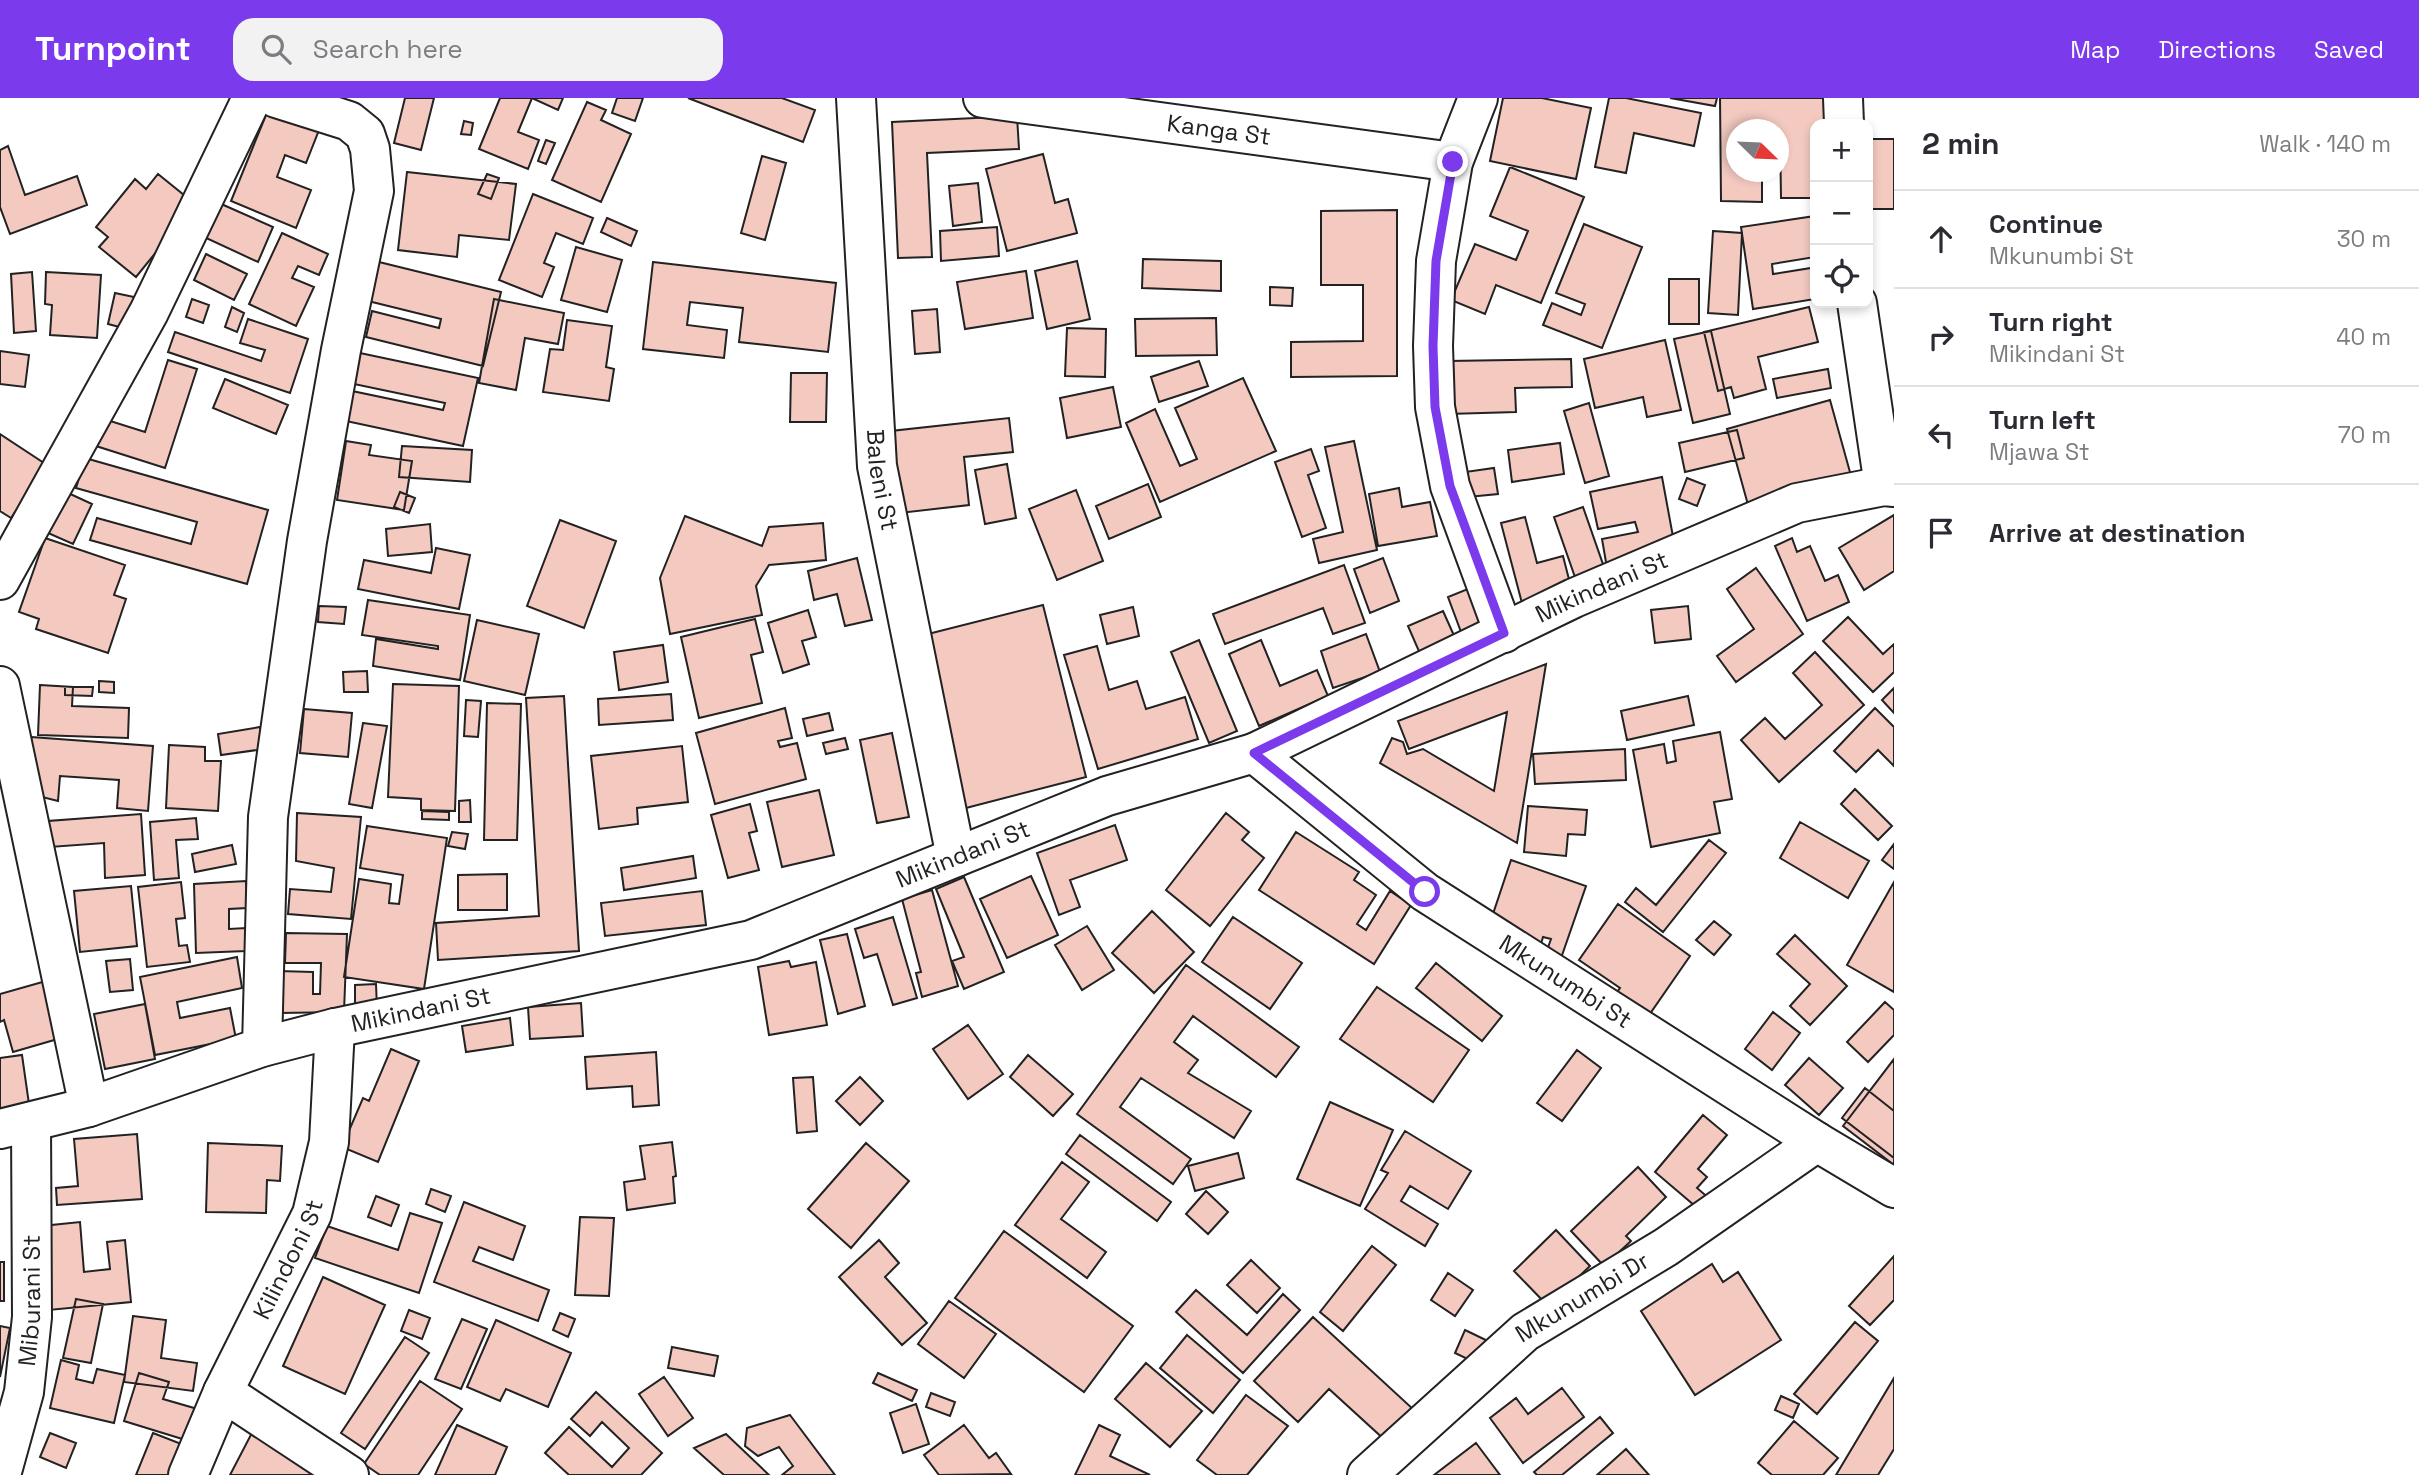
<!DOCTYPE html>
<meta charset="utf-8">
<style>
:root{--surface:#fff;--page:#f2f2f3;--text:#2b2b33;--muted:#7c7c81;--line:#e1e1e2;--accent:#7c3aed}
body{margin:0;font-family:"Space Grotesk",sans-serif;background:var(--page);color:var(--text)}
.controls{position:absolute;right:21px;top:21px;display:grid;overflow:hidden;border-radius:14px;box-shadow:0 4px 10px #0003}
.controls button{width:63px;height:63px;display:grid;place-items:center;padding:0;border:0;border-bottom:2px solid var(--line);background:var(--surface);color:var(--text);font:35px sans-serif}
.compass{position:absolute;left:1726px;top:21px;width:63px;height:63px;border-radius:50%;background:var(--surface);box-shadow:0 4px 10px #0003;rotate:113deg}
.stop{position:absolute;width:21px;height:21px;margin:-16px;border:5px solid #7c3aed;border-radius:50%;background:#fff}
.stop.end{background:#7c3aed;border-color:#fff;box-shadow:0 2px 7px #0008}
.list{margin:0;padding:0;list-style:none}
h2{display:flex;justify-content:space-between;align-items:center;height:91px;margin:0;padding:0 28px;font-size:30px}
h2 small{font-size:23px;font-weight:400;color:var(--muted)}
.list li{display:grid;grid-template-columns:46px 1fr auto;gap:21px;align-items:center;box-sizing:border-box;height:98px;padding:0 28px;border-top:2px solid var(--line)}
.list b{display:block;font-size:26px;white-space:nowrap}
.list p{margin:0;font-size:23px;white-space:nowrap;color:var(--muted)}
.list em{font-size:23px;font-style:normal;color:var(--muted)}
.icon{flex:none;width:38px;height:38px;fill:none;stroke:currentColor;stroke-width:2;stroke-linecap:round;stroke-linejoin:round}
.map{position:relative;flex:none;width:1894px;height:1377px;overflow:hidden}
header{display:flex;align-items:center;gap:42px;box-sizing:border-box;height:98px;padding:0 35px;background:var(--accent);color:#fff}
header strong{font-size:33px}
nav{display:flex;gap:38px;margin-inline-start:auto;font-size:24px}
.search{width:490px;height:63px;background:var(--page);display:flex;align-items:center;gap:18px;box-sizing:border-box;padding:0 24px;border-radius:21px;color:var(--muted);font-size:26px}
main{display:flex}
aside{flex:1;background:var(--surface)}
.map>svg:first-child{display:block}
.building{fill:#f3c9c0;stroke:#222;stroke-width:2}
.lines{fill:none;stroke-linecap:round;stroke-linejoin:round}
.street-casing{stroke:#222;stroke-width:42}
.street{stroke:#fff;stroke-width:38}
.route{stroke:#7c3aed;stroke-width:9}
.labels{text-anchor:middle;stroke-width:5;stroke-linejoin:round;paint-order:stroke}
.street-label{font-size:24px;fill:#222;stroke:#fff}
</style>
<header>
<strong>Turnpoint</strong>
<div class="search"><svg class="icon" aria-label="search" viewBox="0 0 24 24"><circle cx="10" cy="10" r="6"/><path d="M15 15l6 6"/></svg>Search here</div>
<nav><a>Map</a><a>Directions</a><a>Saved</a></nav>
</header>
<main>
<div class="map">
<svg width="1894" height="1377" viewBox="0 0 1894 1377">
<rect width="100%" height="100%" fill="#fff"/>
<path class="building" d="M405 0H434L421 52 394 45Z
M500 0H563L558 12 532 0 518 34 539 42 528 71 479 51Z
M617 0H643L635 23 612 15Z
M688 0H782L815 12 803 44Z
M1503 0H1542L1591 10 1576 81 1490 63Z
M1609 0H1626L1701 15 1694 48 1634 35 1626 75 1595 69Z
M1670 0H1717L1715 8Z
M1720 0H1827V26H1815V100H1781L1780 34 1778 35V32H1736V74H1762V104L1721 103Z
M587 4 606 12 601 22 631 36 601 104 552 82Z
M268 12 319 32 306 65 285 57 277 79 311 92 296 130 231 103Z
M1017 18 1019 51 927 55 932 159 898 160 892 24Z
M464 23 473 25 471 37 461 36Z
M1868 41H1894V111H1868Z
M546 42 555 45 546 66 538 63Z
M8 48 25 97 77 78 87 107 10 136 0 109V52Z
M1043 56 1055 105 1068 101 1077 135 1007 153 986 71Z
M762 58 786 65 765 142 741 135Z
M1510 69 1584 99 1541 205 1496 187 1485 216 1451 202 1475 146 1516 162 1528 133 1490 118Z
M407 74 516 86 509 142 459 137 457 159 398 152Z
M158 76 195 106 136 179 99 149 108 139 96 129 135 81 146 91Z
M487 76 499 80 491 101 478 96Z
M978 85 982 124 953 128 949 88Z
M533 96 593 120 583 146 556 135 544 165 554 169 542 199 499 182Z
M219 105 273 129 258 164 204 139Z
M1397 112V278L1291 279V244L1363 243V187H1321V113Z
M1815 118V159L1772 166 1773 176 1811 170 1815 201 1753 211 1741 129Z
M607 120 637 133 631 148 601 134Z
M1584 126 1642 149 1602 250 1543 227 1552 205 1581 217 1585 206 1556 195Z
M997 129 999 158 941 163 940 133Z
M1713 133 1742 135 1738 217 1708 215Z
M282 135 328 156 319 177 298 168 292 180 314 189 296 228 249 206Z
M576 149 622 162 607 214 561 202Z
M206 156 247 176 234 202 194 182Z
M1143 161 1221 163V193L1142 190Z
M1077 163 1090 221 1047 231 1035 173Z
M379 164 501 194 483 268 366 239 372 213 439 230 441 221 368 203Z
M653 164 836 185 828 254 739 244 743 210 690 204 687 227 727 232 724 260 643 251Z
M1026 173 1033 220 965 231 957 184Z
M32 174 36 233 14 235 11 176Z
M46 174 101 177 97 240 50 237 52 207 45 206Z
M1669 181H1699V226H1669Z
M1270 189 1293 190 1292 208 1270 207Z
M115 195 134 199 127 231 108 226Z
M192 201 209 207 203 225 186 219Z
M494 201 564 215 558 246 525 240 516 292 479 285Z
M232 209 244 215 237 234 225 229Z
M1809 209 1818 244 1758 259 1766 291 1734 300 1731 289 1718 293 1704 234Z
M937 211 940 254 915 256 912 213Z
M1216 220 1217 257 1136 258 1135 221Z
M248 221 308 241 290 295 168 254 175 234 261 263 265 252 240 245Z
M567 222 612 228 606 269 614 271 609 303 543 294 550 251 563 252Z
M1067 230 1106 231 1105 279 1065 278Z
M1711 233 1730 316 1693 325 1674 241Z
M1665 242 1681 312 1647 319 1643 299 1595 310 1584 261Z
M0 253 29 257 25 289 0 286Z
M360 255 478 280 463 348 346 323 352 293 443 312 445 305 354 286Z
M1571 261 1572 289 1515 290 1516 314 1448 316V263Z
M168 262 197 271 165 370 96 348 104 321 145 334Z
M1199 263 1208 288 1159 304 1151 279Z
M1828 271 1831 290 1777 300 1773 281Z
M791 275H827L826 324H790Z
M1243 280 1276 353 1160 404 1126 325 1155 311 1180 368 1197 361 1175 310Z
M225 281 288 307 276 336 213 310Z
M1113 289 1121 329 1067 340 1060 300Z
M1830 302 1853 385 1750 414 1727 331Z
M1589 305 1609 378 1585 385 1564 313Z
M1009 320 1013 354 964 359 969 407 900 415 891 333Z
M1737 332 1744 360 1685 374 1679 345Z
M0 336 47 367 11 420 0 413Z
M346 343 371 347 369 357 412 363 404 412 337 402Z
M1354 343 1377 452 1319 465 1313 441 1343 434 1325 349Z
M1560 345 1564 376 1512 384 1508 352Z
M402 348 472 352 470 384 399 379Z
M1311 351 1319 373 1308 377 1326 430 1302 439 1275 364Z
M85 360 268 412 247 486 90 442 97 420 191 446 197 424 76 390Z
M1007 366 1016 420 985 426 975 372Z
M1494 370 1498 396 1468 399 1465 374Z
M1662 379 1676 455 1607 470 1602 441 1638 434 1635 424 1598 431 1590 394Z
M1687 380 1705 387 1697 408 1679 401Z
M1148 386 1161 419 1109 441 1096 408Z
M1399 390 1402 409 1430 404 1437 438 1378 448 1369 396Z
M1076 392 1103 463 1057 482 1029 411Z
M66 394 92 406 73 446 48 435Z
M400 394 415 400 409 415 394 409Z
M1583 409 1605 472 1576 482 1554 419Z
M1894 417V473L1864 492 1839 450Z
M685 418 762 448 769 429 823 425 826 462 769 467 756 488 762 517 670 536 660 480Z
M1525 419 1537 465 1563 458 1573 497 1523 509 1501 425Z
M560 422 616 443 584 530 527 508Z
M430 426 432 454 388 458 386 431Z
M45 440 125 467 114 497 126 501 108 555 36 531 39 521 19 514Z
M1792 440 1797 454 1810 448 1825 483 1838 477 1849 504 1807 523 1775 448Z
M436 450 470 457 459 511 358 491 364 462 431 475Z
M857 460 872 522 845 528 837 496 814 502 808 473Z
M1383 460 1399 503 1370 515 1354 471Z
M1344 467 1365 525 1333 536 1323 510 1225 546 1213 516Z
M1756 470 1803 536 1736 584 1717 558 1754 531 1727 491Z
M1480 486 1497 528 1464 542 1448 499Z
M368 502 470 517 460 582 373 568 376 541 438 551V548L362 537Z
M1043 507 1086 679 966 710 924 537Z
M319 508 346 509 344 526 318 524Z
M1688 508 1691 541 1655 545 1651 512Z
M1133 509 1139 538 1107 546 1100 517Z
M808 512 816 539 802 543 809 566 783 575 768 525Z
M1443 513 1456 542 1421 558 1408 528Z
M1848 519 1883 556 1894 546V574L1873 594 1823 543Z
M755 521 763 554 751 557 762 605 699 620 681 539Z
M477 522 539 536 525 597 464 583Z
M1366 536 1380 574 1333 590 1321 553Z
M1199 542 1237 633 1209 645 1171 554Z
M1261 542 1280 588 1317 572 1328 598 1259 628 1229 556Z
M663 547 668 584 619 592 614 554Z
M1097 548 1109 592 1137 583 1146 611 1185 599 1198 641 1098 671 1064 557Z
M1815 554 1864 607 1779 684 1741 642 1765 620 1785 641 1822 607 1793 575Z
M1546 566 1517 745 1380 665 1392 640 1403 644 1407 656 1423 651 1494 693 1507 614 1409 651 1398 623Z
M367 573 368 594H344L343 574Z
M99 583 114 584V595L99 594Z
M393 586 459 588 455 713 421 712V701L388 699Z
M40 587 73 589 72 608 129 610 128 640 38 637Z
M65 589H93L92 598 65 597Z
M1894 590V615L1882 602Z
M671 596 673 622 599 627 598 601Z
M564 598 579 853 438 862 436 825 539 818 526 600Z
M1688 598 1694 627 1627 642 1621 613Z
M466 602 481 603 478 639 464 638Z
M487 605 521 606 517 742H484Z
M785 610 792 640 778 643 780 649 797 645 806 681 715 706 696 635Z
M1875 610 1894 629V668L1878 652 1856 674 1834 653Z
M304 611 352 615 348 659 300 655Z
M829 615 833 632 807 638 803 621Z
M363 625 387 628 372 710 349 706Z
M260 629 264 651 221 657 218 636Z
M1720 634 1732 701 1714 704 1720 735 1651 749 1633 652 1664 646 1667 665 1676 663 1673 643Z
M892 635 909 719 877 725 860 642Z
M31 639 153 648 148 713 117 710 119 682 60 678 58 703 38 698Z
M845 640 848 651 826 656 823 645Z
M169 647 205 649V663H221L218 713 166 710Z
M682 648 688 704 637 710 638 726 599 731 591 658Z
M1625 651 1626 682 1535 686 1533 656Z
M1855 691 1892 728 1878 742 1841 706Z
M819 692 834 757 782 769 767 704Z
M470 702 471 724H459V703Z
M750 706 757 733 749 735 759 772 728 780 711 717Z
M1528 708 1587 712 1585 737 1568 736 1566 758 1524 754Z
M422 713 449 714V722L422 721Z
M297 715 361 719 351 821 288 816 290 791 331 794 334 770 296 763Z
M1226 715 1249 734 1242 742 1264 760 1210 828 1166 792Z
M141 716 145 777 105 780 104 745 50 749 48 723Z
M196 720 198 741 176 742 179 780 154 782 150 724Z
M1800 724 1869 763 1848 800 1780 760Z
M1115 727 1127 762 1070 782 1080 809 1059 817 1037 755Z
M367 728 447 740 424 891 344 879 359 781 391 786 389 805 399 806 403 777 360 770Z
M452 734 468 736 465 751 448 748Z
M1296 734 1359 774 1354 782 1376 797 1357 826 1366 832 1390 793 1411 807 1374 866 1259 792Z
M1709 742 1726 755 1663 834 1625 804 1636 790 1656 807Z
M1894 746V771L1882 762Z
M232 747 236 766 195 774 192 756Z
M693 758 696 780 624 792 621 770Z
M1511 762 1586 788 1559 866 1544 861 1551 841 1543 839 1541 846 1489 828Z
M507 776V812H458V777Z
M1031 778 1058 837 1007 860 980 801Z
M964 779 1004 874 964 891 952 863 964 859 936 791Z
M246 783 247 810 229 811V831L246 830V853L196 855 194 786Z
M181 784 185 820 176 821 179 848 187 847 190 864 147 869 138 789Z
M1894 784V894L1847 867Z
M131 788 137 848 80 854 74 793Z
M932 792 958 888 922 899 916 875 921 874 902 801Z
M702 793 706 827 605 838 601 805Z
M1618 806 1690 858 1645 923 1612 901 1620 890 1579 862Z
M1152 813 1194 854 1154 895 1112 855Z
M893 819 917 900 893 907 877 856 864 860 855 831Z
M1233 819 1302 865 1270 911 1202 864Z
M1714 823 1731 837 1714 857 1696 842Z
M1087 828 1114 872 1082 892 1055 847Z
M286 835 347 836 344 914 280 915 279 873 313 874V896H320L321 865H285Z
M847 836 865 908 838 916 820 842Z
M1795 837 1847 888 1810 927 1790 908 1810 886 1777 856Z
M237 859 242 890 177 904 180 920 230 910 236 941 155 957 140 879Z
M130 861 133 892 110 894 106 863Z
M789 863 791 869 816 864 827 927 769 937 758 869Z
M1436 865 1502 918 1482 943 1416 890Z
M1186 867 1299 949 1276 979 1193 918 1174 944 1198 962 1188 975 1251 1013 1234 1040 1141 980 1120 1009 1191 1061 1173 1086 1077 1016Z
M53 881 68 938 13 954 4 922 0 924V896Z
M376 886 377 910 355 911V887Z
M1377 889 1469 952 1433 1004 1340 941Z
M1885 904 1894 912V937L1868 964 1847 944Z
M581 905 583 938 530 941 528 909Z
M145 906 155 961 105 971 94 916Z
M1773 914 1800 935 1772 972 1745 951Z
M510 920 513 947 466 954 462 928Z
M968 927 1003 976 968 1001 933 951Z
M391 951 419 963 378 1064 342 1049 363 1000 369 1003Z
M1577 952 1601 970 1562 1023 1537 1005Z
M656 954 659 1007 633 1009 632 988 587 991 585 959Z
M22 957 29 1006 0 1011V960Z
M1028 957 1073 996 1053 1018 1010 979Z
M1809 960 1843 990 1819 1017 1785 987Z
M1894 961V1067L1843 1028Z
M813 979 817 1033 797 1035 793 980Z
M860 979 883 1003 860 1027 836 1003Z
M1865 990 1894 1013V1060L1842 1020Z
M1330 1004 1393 1032 1360 1108 1297 1081Z
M1703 1017 1727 1037 1698 1071 1707 1079 1697 1090 1711 1102 1701 1113 1655 1074Z
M1405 1033 1471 1073 1448 1111 1410 1088 1401 1103 1438 1126 1425 1148 1365 1111 1388 1075 1381 1072Z
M137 1036 142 1101 57 1107 56 1090 78 1088 74 1041Z
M1080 1037 1171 1104 1157 1123 1066 1056Z
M672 1044 676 1078 673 1079 675 1105 627 1112 624 1084 645 1081 640 1048Z
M208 1045 282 1048 280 1083 267 1082 266 1115 206 1114Z
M866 1045 909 1083 851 1150 808 1111Z
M1238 1055 1244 1080 1195 1093 1188 1068Z
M1062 1064 1089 1084 1061 1121 1106 1154 1087 1180 1015 1127Z
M1638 1069 1666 1099 1626 1138 1631 1143 1604 1168 1571 1133Z
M431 1091 451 1098 445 1114 426 1106Z
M1206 1093 1228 1114 1208 1136 1186 1116Z
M376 1098 399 1107 391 1128 368 1119Z
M464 1104 525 1128 513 1162 479 1149 473 1163 549 1192 538 1223 434 1184Z
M410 1115 442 1125 419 1195 315 1160 327 1128 398 1152Z
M580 1119 614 1120 609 1198 575 1197Z
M80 1124 84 1174 110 1171 107 1144 125 1142 131 1204 49 1212 42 1128Z
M1556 1132 1590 1168 1548 1208 1514 1173Z
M1004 1133 1133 1228 1084 1294 955 1200Z
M879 1142 899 1165 885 1179 927 1225 902 1247 839 1179Z
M1372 1148 1396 1167 1343 1233 1320 1214Z
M1894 1158V1202L1870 1227 1849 1208Z
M1251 1162 1280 1190 1257 1215 1227 1187Z
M0 1164H4V1203H0Z
M1712 1166 1723 1184 1738 1174 1781 1242 1695 1297 1641 1213Z
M1448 1175 1473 1192 1455 1218 1431 1202Z
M323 1179 385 1207 345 1296 283 1268Z
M1196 1192 1247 1237 1283 1196 1300 1212 1243 1275 1176 1214Z
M76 1201 103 1206 91 1265 63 1260Z
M949 1203 996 1236 964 1280 918 1246Z
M409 1212 430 1220 422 1241 401 1233Z
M560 1215 575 1221 568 1239 553 1232Z
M133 1218 166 1222 161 1260 197 1265 193 1293 124 1284Z
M1313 1219 1414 1312 1386 1343 1329 1291 1298 1324 1254 1283Z
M462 1221 487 1231 461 1291 435 1281Z
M496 1222 571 1255 548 1309 506 1291 500 1303 467 1289Z
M1855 1224 1878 1243 1817 1316 1794 1296Z
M0 1228 10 1230 0 1279Z
M1465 1232 1490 1244 1480 1267 1455 1255Z
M1187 1237 1240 1282 1213 1315 1160 1270Z
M405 1239 429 1255 365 1351 341 1335Z
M672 1249 718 1258 714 1278 668 1270Z
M61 1262 79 1267 76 1281 93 1285 97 1271 125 1277 114 1325 50 1310Z
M1146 1265 1202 1313 1170 1349 1115 1301Z
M139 1275 169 1284 163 1301 201 1312 192 1344 124 1323Z
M878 1275 917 1292 912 1303 873 1285Z
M664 1279 693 1320 668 1338 639 1296Z
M1894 1280V1351L1878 1377H1836Z
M420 1283 462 1311 418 1377H380L364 1366Z
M1562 1290 1584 1319 1523 1365 1490 1320 1516 1300 1528 1316Z
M596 1294 662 1355 641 1377H569L545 1355 569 1329 612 1369 629 1350 602 1324 590 1338 571 1321Z
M931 1295 955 1304 950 1318 926 1309Z
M1246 1297 1288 1328 1247 1377H1217L1197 1362Z
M1781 1298 1799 1306 1793 1320 1775 1312Z
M916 1306 929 1346 903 1355 890 1315Z
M790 1317 835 1377H782L793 1368 779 1349 758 1358 745 1348 747 1330Z
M1600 1319 1613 1335 1562 1377H1537L1534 1374Z
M1794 1323 1838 1360 1823 1377H1772L1758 1365Z
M256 1327 321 1361 313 1377H230Z
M457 1327 507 1349 495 1377H435Z
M964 1327 989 1360 996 1355 1011 1376 939 1377 924 1357Z
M1099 1327 1120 1337 1110 1358 1150 1377H1075Z
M50 1335 76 1345 66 1370 40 1359Z
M153 1335 184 1347 172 1377H136Z
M726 1336 769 1377H724L694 1350Z
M1476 1345 1500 1377H1434Z
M1626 1351 1649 1377H1597Z"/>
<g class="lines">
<g class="street-casing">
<g id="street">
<path id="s1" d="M856 0 877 368 956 759"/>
<path id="s2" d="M983 0 1453 64"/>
<path d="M1478 0 1453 64 1436 163 1433 248 1435 309 1450 388 1504 535"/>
<path d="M1843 0 1844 26"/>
<path d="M1857 205 1884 388"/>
<path d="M0 482 149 214 252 0"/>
<path d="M0 588 89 1009"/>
<path id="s3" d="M1254 655 1425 794 1817 1044 1894 1090"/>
<path d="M262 949 268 719 307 443 341 252 374 93 370 51 365 36 349 23 276 0"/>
<path id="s4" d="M0 1031 89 1009 262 949 335 930 751 842 1107 698 1254 655 1574 500 1797 405 1884 388 1894 389"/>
<path d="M223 1294 349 1377"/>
<path id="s5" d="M1 1377 24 1294 32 1219 31 1025"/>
<path id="s6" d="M188 1377 223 1294 312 1116 329 1044 335 930"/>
<path id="s7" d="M1367 1377 1525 1234 1666 1149 1817 1044"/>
</g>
</g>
<use href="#street" class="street"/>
</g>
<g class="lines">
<path class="route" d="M1425 794 1254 655 1504 535 1450 388 1435 309 1433 248 1436 163 1453 64"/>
</g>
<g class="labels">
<g class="street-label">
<text dy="8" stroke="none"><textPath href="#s2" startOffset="238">Kanga St</textPath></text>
<text dy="8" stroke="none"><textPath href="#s1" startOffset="383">Baleni St</textPath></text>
<text dy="8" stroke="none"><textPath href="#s4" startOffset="1698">Mikindani St</textPath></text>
<text dy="8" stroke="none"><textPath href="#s4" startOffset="1004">Mikindani St</textPath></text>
<text dy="8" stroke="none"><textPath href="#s3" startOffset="387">Mkunumbi St</textPath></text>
<text dy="8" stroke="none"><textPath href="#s4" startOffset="438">Mikindani St</textPath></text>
<text dy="8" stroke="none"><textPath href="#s6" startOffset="238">Kilindoni St</textPath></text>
<text dy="8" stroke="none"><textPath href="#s7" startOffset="280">Mkunumbi Dr</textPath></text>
<text dy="8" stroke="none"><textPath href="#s5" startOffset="178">Miburani St</textPath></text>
</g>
</g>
</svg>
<div class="controls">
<button>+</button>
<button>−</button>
<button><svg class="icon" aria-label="locate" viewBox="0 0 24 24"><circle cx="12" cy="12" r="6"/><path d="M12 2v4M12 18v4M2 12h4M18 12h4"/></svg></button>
</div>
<svg class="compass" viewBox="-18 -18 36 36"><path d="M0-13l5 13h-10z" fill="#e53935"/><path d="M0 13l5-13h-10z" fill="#7c7c81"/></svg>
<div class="stop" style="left:1425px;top:794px"></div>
<div class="stop end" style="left:1453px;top:64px"></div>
</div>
<aside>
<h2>2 min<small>Walk · 140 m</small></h2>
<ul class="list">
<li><svg class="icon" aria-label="ahead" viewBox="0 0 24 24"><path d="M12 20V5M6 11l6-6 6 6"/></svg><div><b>Continue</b><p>Mkunumbi St</p></div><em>30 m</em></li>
<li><svg class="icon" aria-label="right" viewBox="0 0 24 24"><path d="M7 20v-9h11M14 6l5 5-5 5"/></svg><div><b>Turn right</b><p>Mikindani St</p></div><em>40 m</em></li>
<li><svg class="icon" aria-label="left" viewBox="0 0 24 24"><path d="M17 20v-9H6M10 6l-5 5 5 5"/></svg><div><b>Turn left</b><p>Mjawa St</p></div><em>70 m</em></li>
<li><svg class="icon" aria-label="arrive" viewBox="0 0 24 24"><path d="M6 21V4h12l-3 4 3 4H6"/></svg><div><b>Arrive at destination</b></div></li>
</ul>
</aside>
</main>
